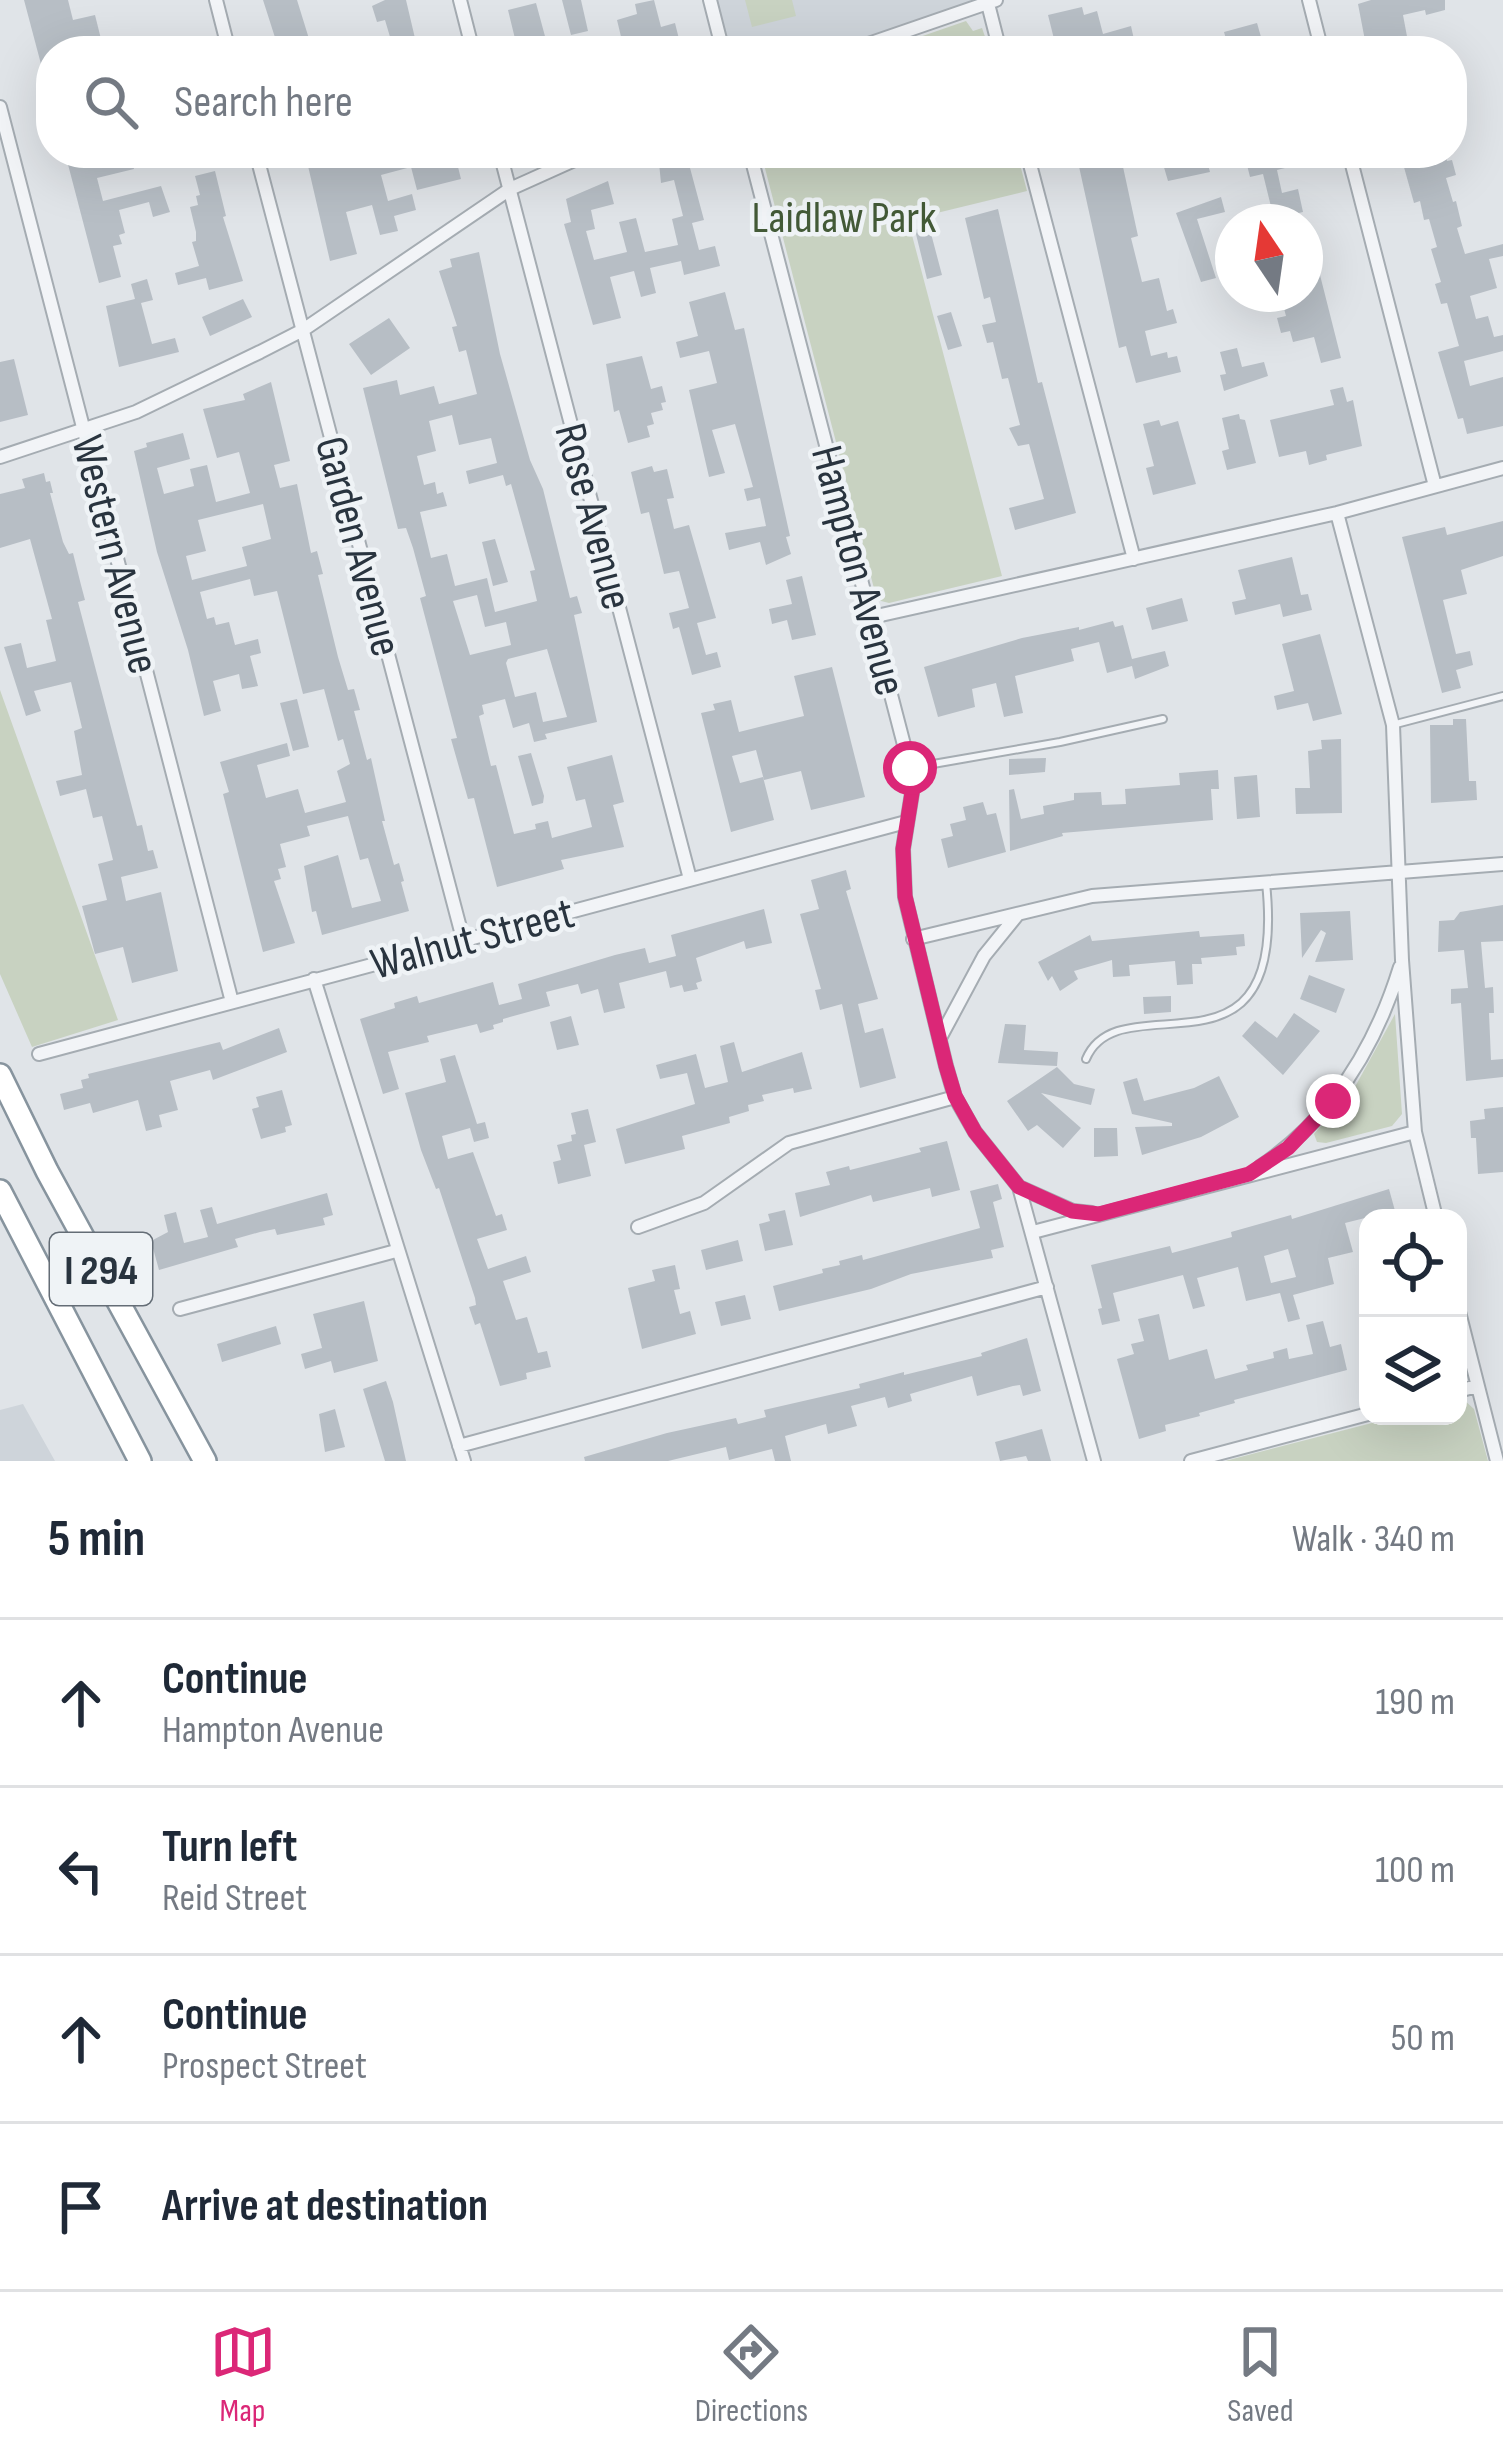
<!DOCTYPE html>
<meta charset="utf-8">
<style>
:root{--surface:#fff;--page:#f6f6f7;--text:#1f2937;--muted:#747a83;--line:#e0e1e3;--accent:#db2777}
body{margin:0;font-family:"Sofia Sans Condensed",sans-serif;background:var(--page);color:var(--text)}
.controls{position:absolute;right:36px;bottom:36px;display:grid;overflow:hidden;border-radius:24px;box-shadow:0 12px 48px #0002}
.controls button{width:108px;height:108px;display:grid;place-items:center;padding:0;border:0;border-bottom:3px solid var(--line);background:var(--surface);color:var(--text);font:60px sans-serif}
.compass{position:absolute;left:1215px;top:204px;width:108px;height:108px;border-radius:50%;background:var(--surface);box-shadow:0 12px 48px #0002;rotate:347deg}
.stop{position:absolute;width:36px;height:36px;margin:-27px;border:9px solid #db2777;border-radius:50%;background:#fff}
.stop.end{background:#db2777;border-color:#fff;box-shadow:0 3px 12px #0008}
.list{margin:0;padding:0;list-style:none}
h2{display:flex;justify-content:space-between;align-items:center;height:156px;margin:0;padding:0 48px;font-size:51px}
h2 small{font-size:39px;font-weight:400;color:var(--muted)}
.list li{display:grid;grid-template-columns:78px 1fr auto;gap:36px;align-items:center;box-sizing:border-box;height:168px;padding:0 48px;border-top:3px solid var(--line)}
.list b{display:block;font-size:45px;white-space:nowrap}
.list p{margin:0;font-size:39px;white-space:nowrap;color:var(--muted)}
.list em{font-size:39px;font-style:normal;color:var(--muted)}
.icon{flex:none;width:66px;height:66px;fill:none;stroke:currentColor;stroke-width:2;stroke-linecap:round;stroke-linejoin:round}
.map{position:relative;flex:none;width:1503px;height:1461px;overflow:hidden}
.search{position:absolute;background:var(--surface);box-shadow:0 12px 48px #0002;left:36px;right:36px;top:36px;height:132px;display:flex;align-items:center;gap:30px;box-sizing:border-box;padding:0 42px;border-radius:48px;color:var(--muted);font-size:45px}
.sheet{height:828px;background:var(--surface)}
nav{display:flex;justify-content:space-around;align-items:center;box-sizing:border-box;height:168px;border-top:3px solid var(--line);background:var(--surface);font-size:33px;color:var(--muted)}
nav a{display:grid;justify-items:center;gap:6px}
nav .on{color:var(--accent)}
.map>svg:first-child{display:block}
.built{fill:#ced4da}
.green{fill:#c8d2c1}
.building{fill:#b7bec5;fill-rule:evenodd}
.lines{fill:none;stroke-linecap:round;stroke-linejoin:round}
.lane-casing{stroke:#a5acb2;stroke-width:10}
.street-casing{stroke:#a5acb2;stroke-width:16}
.highway-casing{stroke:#87949e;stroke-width:26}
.lane{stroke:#f2f4f7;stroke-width:6}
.street{stroke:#f2f4f7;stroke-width:12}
.highway{stroke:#fff;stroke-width:21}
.route{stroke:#db2777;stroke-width:15}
.labels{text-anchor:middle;stroke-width:9;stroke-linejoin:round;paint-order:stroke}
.shield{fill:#eff3f6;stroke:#646d76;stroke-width:3}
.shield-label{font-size:42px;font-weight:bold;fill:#29343f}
.park-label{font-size:45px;fill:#435a37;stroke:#eff3f6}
.street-label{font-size:45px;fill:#29343f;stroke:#eff3f6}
</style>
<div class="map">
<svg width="1503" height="1461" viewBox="0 0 1503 1461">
<rect width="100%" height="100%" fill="#e0e4e8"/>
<path class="built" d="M714 0H983V1L838 51H727Z
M23 1404 55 1461H0V1410Z"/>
<path class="green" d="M745 0H792L796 16 752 27Z
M966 21 973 31 982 28 990 51H879Z
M761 153H1017L1027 191 908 220 1002 576 889 603 877 600Z
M0 690 118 1020 32 1047 0 974Z
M1395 1014 1402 1114 1392 1126 1326 1143 1317 1142 1314 1134 1356 1085Z
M1464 1400 1474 1409 1488 1461H1225L1399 1416H1458V1401Z"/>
<path class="building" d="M24 0H68L73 20 95 15 104 51H51V83H46Z
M263 0H297L310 42 279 50Z
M385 0H406L418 51H404L402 44 393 47 385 20 377 22 372 6Z
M562 0H581L588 31 571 35Z
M654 0 661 27 675 23 682 51H650L647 38 623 45 617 20 637 14 635 4Z
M1371 0H1445V10L1426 15 1425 10 1403 15 1409 47 1367 51 1358 4Z
M536 3 549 51H518L508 10Z
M1082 7 1084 15 1097 11 1103 34 1131 26 1135 44 1107 51H1057L1048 15Z
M1257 23 1265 51H1198L1197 47 1226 39 1224 32Z
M65 153H88L90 163 130 153 134 169 97 178 103 201 161 186 170 212 153 217 149 202 119 210 125 233 119 235 122 244 113 246 121 277 99 283Z
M305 153H378L380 161 410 153H447L450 165 457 163 461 179 417 190 411 167 381 175 388 201 412 194 416 210 394 216 398 231 380 235 372 205 346 212 357 254 330 261Z
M658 153H686L704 220 692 223 699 250 715 246 720 266 684 275 681 261 650 268 656 293 641 297 634 271 610 277 621 318 593 325 564 224 571 222 566 199 608 181 614 204 591 210 595 229 586 231 594 260 627 252 619 222 636 218 645 252 678 245 672 219 683 216 674 180 661 183Z
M1076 153H1120L1138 236 1131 238 1142 282 1159 278 1167 311 1173 309 1177 323 1145 331 1151 356 1167 352 1168 358 1177 356 1181 372 1136 383 1126 346 1119 348Z
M1205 153 1210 172 1168 181 1163 164Z
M1250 153H1281L1285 168 1277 170 1282 193 1298 189 1303 212 1274 219 1263 174 1250 177 1246 161 1252 159Z
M1400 153H1445L1447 161 1452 160 1456 175 1446 178 1453 202 1456 201 1462 226 1457 228 1465 254 1503 244V256L1489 259 1497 288 1470 296 1476 319 1488 316 1494 337 1503 335V351L1464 361 1470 386 1503 377V426L1467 434 1463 418 1458 419 1438 352 1459 346 1447 303 1441 304 1435 284 1441 282 1431 249 1437 247 1429 219 1424 220 1420 201 1414 203Z
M215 171 226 216 223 217 243 281 209 290 206 278 178 285 175 273 199 266 192 242 196 241V232L190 207 198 205 196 196 200 195 195 176Z
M1221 197 1225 212 1197 219 1216 278 1201 282 1176 213Z
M998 209 1038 383 1042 382 1076 513 1015 530 1009 508 1044 499 1029 444 1018 446 1009 428 1020 425 1008 378 1002 379 993 342 987 343 982 325 996 322 990 297 984 299 965 218Z
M929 226 942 275 927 279 915 230Z
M479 252 500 354 530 460 543 489 570 598 577 596 582 613 574 615 597 722 545 734 547 739 534 742 529 723 513 728 505 699 482 705 484 714 479 716 491 766 496 765 514 834 536 829 535 824 548 821 552 838 592 827 585 799 576 801 567 767 612 755 624 802 613 805 624 847 561 860 564 869 497 887 474 798 468 799 451 739 457 738 420 598 426 596 413 548 406 528 398 529 363 388 397 380 400 395 434 386 439 404 477 394 466 350 459 352 452 327 457 326 439 271 452 267 450 259ZM452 415 459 445 491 438 497 463 466 471 469 484 503 475 506 486 511 484 535 570 530 571 537 601 495 612 487 578 455 586 447 554 431 558 420 512 447 506 443 492 437 494 435 482 424 485 417 456 436 451 429 421ZM477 595 485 627 506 622 511 645 470 655 453 601ZM547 649 567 717 543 722 536 692 515 697 506 663 508 659Z
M1320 275 1341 358 1321 363 1314 337 1293 342 1290 331 1281 333 1277 318 1286 316 1282 301 1287 299 1286 294H1305V279Z
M147 279 153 300 141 303 152 344 175 338 179 352 119 367 106 306 135 299 131 284Z
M725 292 735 330 744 328 790 536 786 537 791 554 766 565 760 542 729 550 725 533 766 526 760 498 747 501 744 489 753 487 735 424 712 430 725 473 709 477 689 390 717 383 709 351 680 358 676 342 698 336 689 302Z
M243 299 252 317 210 336 202 317Z
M951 312 962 346 948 350 937 316Z
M389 318 410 348 371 375 349 344Z
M1237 348 1242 367 1264 362 1268 376 1224 391 1220 375 1226 374 1220 352Z
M642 356 651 389 662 386 666 402 661 403 663 410 651 413 654 424 647 426 650 437 628 443 619 410 614 412 606 364Z
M14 359 28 415 0 422V362Z
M271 382 290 461 274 465 280 488 297 484 311 553 317 551 323 574 318 575 338 657 348 690 354 689 360 710 354 711 367 760 371 758 385 821H382L394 865 399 863 404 881 401 882 409 911 322 935 316 911 312 912 304 866 338 855 352 908 381 901 368 858 360 860 348 816 307 826 310 836 280 844 286 867 278 869 281 879 274 881 295 943 263 952 223 794 229 792 220 762 287 743 290 756 257 765 266 798 298 789 305 813 346 802 337 771 350 764 343 739 338 741 324 689 303 694 277 591 254 596 250 579 200 592 207 619 214 617 216 625 229 622 235 645 258 639 261 653 250 656 258 686 242 689 239 674 213 681 221 711 204 716 188 650 157 552 134 451 147 447 146 443 183 433 190 459 157 468 164 494 194 486 190 469 207 465 216 502 250 493 239 452 217 458 203 409 245 400 243 394ZM263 504 271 539 242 547 247 566 192 580 186 556 206 551 198 520Z
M1343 387 1347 402 1353 400 1362 446 1326 455 1327 460 1309 465 1306 451 1279 457 1270 420 1334 405 1330 390Z
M1239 414 1240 419 1245 420 1256 463 1227 470 1222 451 1229 449 1222 418Z
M1159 420 1161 426 1178 421 1196 484 1153 495 1146 468 1154 466 1143 424Z
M652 466 654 472 667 469 674 498 667 499 674 529 689 525 716 618 697 623 706 655 717 652 721 667 692 675 679 627 673 629 669 613 689 608 679 571 664 574 649 512 641 514 631 472Z
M44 473 46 482 50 481 53 493H50L63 542 69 554 73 553 81 585 85 600 78 602 137 826 142 825 148 851 153 850 158 868 121 877 126 901 161 892 178 971 132 983 123 947 95 954 82 906 107 900 98 864 113 860 102 816 93 818 86 789 60 796 56 781 82 775 74 731 82 728 71 682 34 691 41 711 26 716 4 647 21 643 27 668 56 661 46 620 52 619 30 539 0 548V494L25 488 22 479Z
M1503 521V556L1461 570 1467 594 1443 600 1456 654 1470 651 1473 665 1456 670 1461 688 1442 693 1402 537 1445 527 1447 535Z
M495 539 508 582 493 586 482 542Z
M1292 557 1301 595 1308 594 1312 610 1283 617 1280 604 1235 615 1232 602 1246 599 1238 570Z
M802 576 816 635 792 640 787 620 772 624 769 609 792 604 786 580Z
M1182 598 1188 621 1152 630 1146 608Z
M1113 621 1115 627 1123 625 1132 659 1165 651 1169 666 1135 679 1132 666 1107 673 1099 642 1071 649 1074 661 1015 676 1023 713 1004 717 996 683 972 689 975 707 938 717 924 667 1022 638 1079 627V630Z
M1320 634 1342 714 1313 721 1308 703 1277 710 1274 696 1294 691 1282 644Z
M832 667 865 797 811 810 801 771 764 780 756 750 732 756 740 783 763 777 774 820 731 832 701 713 715 710 713 704 731 700 739 732 804 716 794 676Z
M297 699 309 747 293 751 280 703Z
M1453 719H1466L1469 781H1476L1477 800 1431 803 1430 725H1453Z
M1341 739 1342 813 1296 814 1295 788H1310L1308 751 1322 749 1321 740Z
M531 753 544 796 543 803 532 806 518 756Z
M1046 758 1045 772 1009 775V759Z
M1218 770 1219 789H1211L1213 820 1062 833 1063 836 1010 851 1009 790 1014 789 1021 819 1044 814 1043 806 1074 800V793L1101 792 1102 805 1126 804 1125 789 1180 785 1179 773Z
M1257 775 1260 817 1237 819 1234 777Z
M983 802 987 815 996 813 1006 852 948 868 941 839 953 836 950 824 966 820 963 807Z
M846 870 851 889 846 891 878 999 858 1004 865 1033 883 1028 896 1078 860 1088 842 1004 820 1010 815 990 821 989 800 914 819 909 811 880Z
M1503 905V941L1481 942 1485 988 1493 987 1494 1013H1489L1491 1060 1503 1059V1077L1466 1081 1461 1003 1451 1004V989L1468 988 1464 950 1438 952 1439 921 1454 920 1460 912Z
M764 909 772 943 746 949 744 941 696 958 702 981 696 983 698 989 684 992 682 985 670 988 666 971 619 983 625 1008 604 1013 598 989 581 994 578 984 546 992 550 1006 503 1019V1022L493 1025 494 1029 480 1033 477 1024 427 1036 429 1042 388 1052 399 1089 383 1094 360 1019 395 1008 394 1003 417 996 419 1003 493 982 499 1005 522 999 518 984 615 955 645 948 649 963 676 956 671 935Z
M1350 911 1353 960 1315 962 1326 933 1321 930 1302 958 1300 913Z
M1199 931 1200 937 1244 934 1245 946 1236 947 1237 955 1201 958 1202 964H1192L1193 984 1177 985 1175 961 1129 965 1130 976 1113 977 1112 960 1074 971 1078 979 1060 991 1052 976 1048 981 1038 962 1090 935 1092 941Z
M1309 975 1345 989 1336 1013 1300 999Z
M1171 996V1012L1144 1014 1143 997Z
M1294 1013 1320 1031 1283 1075 1242 1036 1255 1021 1277 1038Z
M571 1016 579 1045 557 1050 550 1022Z
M1005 1024 1026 1025 1024 1050 1058 1052 1057 1066 998 1063Z
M279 1028 287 1052 213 1080 210 1070 170 1081 178 1110 159 1115 162 1127 146 1131 138 1100 93 1113 90 1103 64 1110 60 1094 83 1088 81 1080 89 1078 88 1074 220 1042 223 1050Z
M734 1042 742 1072 802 1052 812 1089 794 1093 793 1088 762 1095 764 1101 748 1105 749 1111 729 1117 730 1123 682 1136 685 1149 625 1164 616 1129 695 1104 687 1073 660 1079 656 1065 696 1054 705 1088 728 1082 720 1046Z
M455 1055 477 1124 485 1122 489 1138 474 1142 470 1128 442 1136 448 1159 473 1152 496 1216 502 1214 507 1230 477 1239 488 1269 526 1256 531 1272 503 1281 516 1320 527 1317 538 1353 547 1351 551 1367 526 1373 527 1379 500 1386 480 1323 475 1325 469 1307 476 1305 475 1298 439 1188 436 1189 421 1150 405 1093 446 1082 440 1059Z
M1057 1067 1074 1084 1095 1089 1091 1105 1041 1093 1081 1128 1063 1148 1037 1125 1028 1131 1007 1101Z
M1219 1076 1239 1117 1201 1137 1142 1155 1135 1127 1172 1126V1123L1132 1114 1123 1082 1137 1078 1144 1101 1194 1088Z
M282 1090 292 1125 285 1127 286 1132 261 1139 252 1109 259 1107 256 1097Z
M1503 1107V1172L1478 1174 1476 1138H1471L1470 1121 1485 1119 1484 1109Z
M588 1109 596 1142 584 1145 591 1176 558 1184 553 1162 561 1160 557 1145 572 1141 571 1135 576 1134 571 1113Z
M1094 1128H1117L1118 1156 1094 1157Z
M947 1141 960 1190 932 1197 930 1188 873 1202 871 1195 800 1217 795 1193 830 1185 826 1172 849 1166 850 1170 921 1152 919 1148Z
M998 1184 1002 1199 993 1202 1004 1247 991 1250 993 1258 911 1274 871 1289 779 1311 773 1286 823 1273 822 1269 840 1265 839 1261 862 1255 863 1260 980 1228 970 1191Z
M1389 1189 1397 1218H1365L1345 1223 1353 1252 1328 1258 1334 1284 1293 1295 1300 1319 1288 1322 1280 1293 1246 1301 1238 1267 1197 1278 1205 1306 1193 1309 1183 1275 1113 1293 1120 1321 1102 1325 1098 1309 1102 1308 1091 1265 1170 1246 1172 1253 1232 1237 1231 1232 1291 1215 1292 1219ZM1288 1249 1296 1277 1271 1283 1264 1256Z
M327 1193 333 1215 323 1218 325 1225 277 1235 275 1229 260 1232 235 1239 238 1247 159 1270 151 1241 168 1232 164 1215 176 1212 184 1243 208 1237 200 1210 212 1207 217 1224Z
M785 1210 793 1245 765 1251 759 1224 770 1221 768 1214Z
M738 1240 743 1261 706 1270 701 1250Z
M675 1265 680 1289 674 1290 680 1314 690 1311 696 1334 642 1349 628 1288 655 1281 652 1270Z
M745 1295 751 1319 721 1326 715 1302Z
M364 1301 378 1361 334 1373 331 1361 305 1369 301 1354 322 1348 313 1314Z
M1159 1314 1169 1360 1207 1349 1215 1379 1248 1370 1246 1365 1274 1358 1273 1352 1287 1348 1289 1359 1313 1354 1306 1325 1323 1321 1330 1347 1341 1344 1347 1370 1234 1400 1235 1403 1199 1413 1200 1416 1165 1425 1166 1431 1139 1439 1117 1359 1134 1354 1131 1344 1144 1341 1138 1319Z
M276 1326 281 1344 222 1362 217 1344Z
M1027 1338 1041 1391 1023 1396 1020 1385 1013 1386 977 1396 972 1376 910 1394 912 1401 888 1408 885 1397 851 1406 857 1426 828 1434 826 1424 785 1436 791 1461H775L772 1449 729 1460 726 1447 668 1461H585L584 1457 667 1433 736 1418 738 1424 766 1417 764 1410 860 1388 859 1384 904 1372V1375L982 1356 981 1353Z
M386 1381 393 1402 406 1461H385L363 1389Z
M335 1409 345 1447 325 1452 319 1414Z
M1042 1429 1051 1461H1028L1026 1456 1000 1461 995 1442Z"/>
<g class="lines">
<g class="lane-casing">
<path id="lane" d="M1396 724 1503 696
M910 768 1060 742 1163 719
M1086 1059C1120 978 1289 1098 1266 883"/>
</g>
<g class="street-casing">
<path id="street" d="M216 0 229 51
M460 0 473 51
M710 0 723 51
M987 0 1000 51
M1309 0 1322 51
M848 51 996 0
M0 107 232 1002
M256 153 463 939
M500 153 690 879
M750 153 909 764 912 793 903 849 905 897 946 1066 955 1097 975 1132 1019 1187 1094 1461
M1027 153 1134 559
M1349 153 1435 486
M0 457 136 412 260 352 303 330 510 189 590 153
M1337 513 1393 725 1402 960 1415 1132 1436 1218
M872 617 1337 513 1503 468
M913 939 1092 896 1503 864
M314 979 464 1461
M940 1038 984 956 1018 914
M39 1054 906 822
M1260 1167C1331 1119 1375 1048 1400 967
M1019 1187 1073 1211 1092 1213
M638 1227 704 1203 789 1143 955 1097
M1033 1232 1415 1132
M1458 1308 1497 1461
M180 1309 396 1251
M1458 1391 1477 1386
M459 1446 1047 1287
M1191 1461 1368 1414"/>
</g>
<g class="highway-casing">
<path id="highway" d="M0 1075 47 1171 205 1461
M0 1191 140 1461"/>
</g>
<use href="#lane" class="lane"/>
<use href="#street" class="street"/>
<use href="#highway" class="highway"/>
</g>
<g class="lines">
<path class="route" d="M910 768 912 793 903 849 905 896 946 1066 955 1096 975 1132 1019 1187 1072 1211 1099 1214 1249 1174 1288 1148 1333 1101"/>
</g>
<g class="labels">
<rect class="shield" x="50" y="1233" width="102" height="72" rx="9"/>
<g class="shield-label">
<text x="101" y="1284">I 294</text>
</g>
<g class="park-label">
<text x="844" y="232">Laidlaw Park</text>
</g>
<g class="street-label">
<text transform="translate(595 516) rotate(75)" y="16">Rose Avenue</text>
<text transform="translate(360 546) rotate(75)" y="16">Garden Avenue</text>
<text transform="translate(117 554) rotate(76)" y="16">Western Avenue</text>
<text transform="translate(860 570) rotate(75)" y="16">Hampton Avenue</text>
<text transform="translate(472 937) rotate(-15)" y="16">Walnut Street</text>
</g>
</g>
</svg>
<div class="controls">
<button><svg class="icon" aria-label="locate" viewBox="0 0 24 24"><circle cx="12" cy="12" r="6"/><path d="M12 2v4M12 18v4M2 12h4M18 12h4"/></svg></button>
<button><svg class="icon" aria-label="layers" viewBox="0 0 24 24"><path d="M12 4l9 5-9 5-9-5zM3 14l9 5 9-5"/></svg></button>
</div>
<svg class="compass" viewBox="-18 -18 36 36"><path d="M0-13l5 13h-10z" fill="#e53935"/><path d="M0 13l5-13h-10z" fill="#747a83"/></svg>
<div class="stop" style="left:910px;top:768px"></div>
<div class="stop end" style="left:1333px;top:1101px"></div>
<div class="search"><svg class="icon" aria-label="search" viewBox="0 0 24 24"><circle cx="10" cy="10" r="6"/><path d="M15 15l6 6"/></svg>Search here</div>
</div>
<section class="sheet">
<h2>5 min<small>Walk · 340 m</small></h2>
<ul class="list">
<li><svg class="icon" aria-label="ahead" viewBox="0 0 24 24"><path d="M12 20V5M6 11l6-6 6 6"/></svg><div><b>Continue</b><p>Hampton Avenue</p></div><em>190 m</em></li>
<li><svg class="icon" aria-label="left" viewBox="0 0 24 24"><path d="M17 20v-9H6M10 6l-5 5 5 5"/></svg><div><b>Turn left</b><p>Reid Street</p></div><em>100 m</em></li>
<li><svg class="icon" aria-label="ahead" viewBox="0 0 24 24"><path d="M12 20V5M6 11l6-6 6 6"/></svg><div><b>Continue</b><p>Prospect Street</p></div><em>50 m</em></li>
<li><svg class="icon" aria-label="arrive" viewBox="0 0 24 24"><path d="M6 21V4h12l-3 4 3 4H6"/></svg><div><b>Arrive at destination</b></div></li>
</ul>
</section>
<nav>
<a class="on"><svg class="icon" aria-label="map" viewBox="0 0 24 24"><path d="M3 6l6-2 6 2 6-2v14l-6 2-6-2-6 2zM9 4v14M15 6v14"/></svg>Map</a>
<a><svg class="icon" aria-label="directions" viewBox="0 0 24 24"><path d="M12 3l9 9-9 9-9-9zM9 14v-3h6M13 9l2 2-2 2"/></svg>Directions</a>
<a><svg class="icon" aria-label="saved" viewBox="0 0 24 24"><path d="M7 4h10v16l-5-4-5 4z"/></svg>Saved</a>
</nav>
